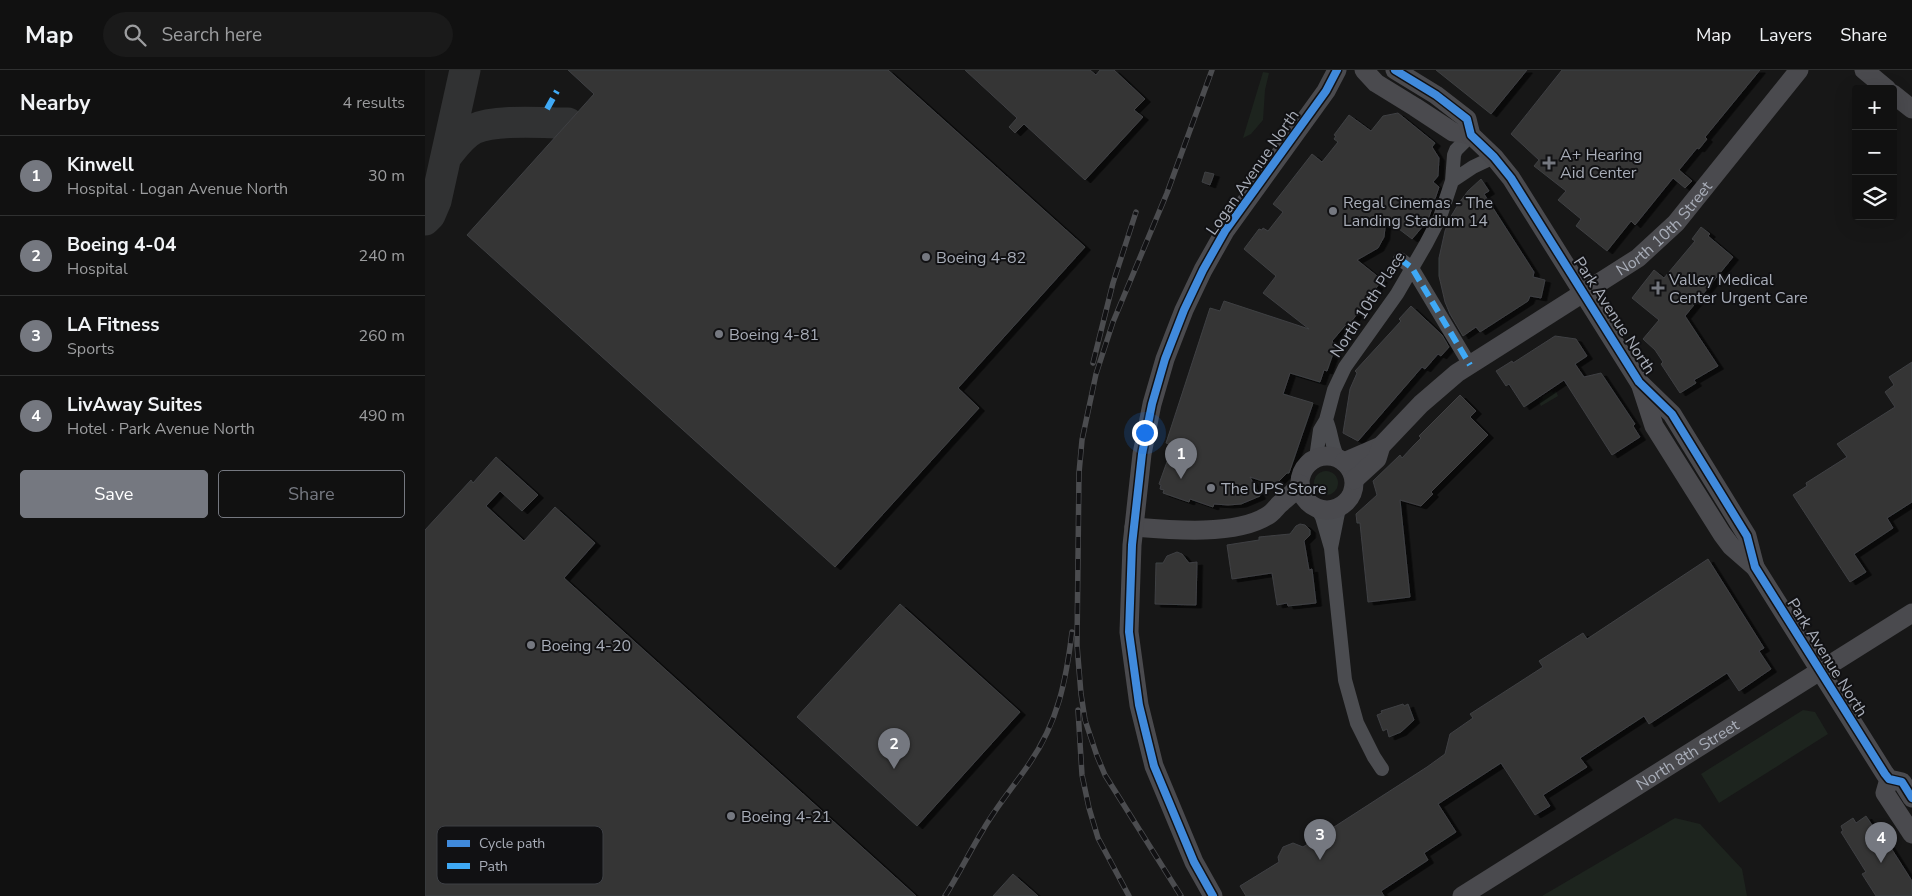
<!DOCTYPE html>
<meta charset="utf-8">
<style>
:root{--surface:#111;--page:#1a1a1a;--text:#f1f3f6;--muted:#9c9d9f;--line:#303131;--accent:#757880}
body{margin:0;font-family:"Nunito Sans",sans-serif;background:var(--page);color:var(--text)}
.controls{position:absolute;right:15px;top:15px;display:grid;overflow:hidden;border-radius:5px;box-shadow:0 5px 20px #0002}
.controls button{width:45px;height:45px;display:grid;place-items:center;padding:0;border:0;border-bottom:1px solid var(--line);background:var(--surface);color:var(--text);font:25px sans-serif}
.you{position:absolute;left:719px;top:362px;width:18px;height:18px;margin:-12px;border:4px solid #fff;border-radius:50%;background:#1a73e8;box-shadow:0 0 0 8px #1a73e833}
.badge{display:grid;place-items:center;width:32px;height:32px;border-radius:50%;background:var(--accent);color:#fff;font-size:16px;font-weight:700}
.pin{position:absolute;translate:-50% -41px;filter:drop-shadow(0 1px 2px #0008)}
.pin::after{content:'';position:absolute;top:26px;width:18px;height:15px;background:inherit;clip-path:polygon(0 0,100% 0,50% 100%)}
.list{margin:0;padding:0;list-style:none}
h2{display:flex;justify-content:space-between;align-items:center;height:65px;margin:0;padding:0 20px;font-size:21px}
h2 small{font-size:16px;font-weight:400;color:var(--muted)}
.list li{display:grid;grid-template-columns:32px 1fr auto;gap:15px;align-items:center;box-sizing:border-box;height:80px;padding:0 20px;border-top:1px solid var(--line)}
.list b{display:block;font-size:19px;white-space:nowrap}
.list p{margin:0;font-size:16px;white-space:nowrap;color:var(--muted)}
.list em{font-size:16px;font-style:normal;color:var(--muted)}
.actions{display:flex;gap:10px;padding:15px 20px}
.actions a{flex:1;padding:11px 0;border:1px solid var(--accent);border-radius:5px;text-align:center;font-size:18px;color:var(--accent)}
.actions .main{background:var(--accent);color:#fff}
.icon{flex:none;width:28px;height:28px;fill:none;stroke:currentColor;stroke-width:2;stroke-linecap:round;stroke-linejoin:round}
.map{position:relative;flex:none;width:1487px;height:826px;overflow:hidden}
header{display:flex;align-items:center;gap:30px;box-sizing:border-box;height:70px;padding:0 25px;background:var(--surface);border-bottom:1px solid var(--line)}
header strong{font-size:24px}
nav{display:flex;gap:28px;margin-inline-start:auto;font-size:18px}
.search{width:350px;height:45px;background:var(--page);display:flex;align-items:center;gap:12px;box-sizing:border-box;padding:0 18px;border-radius:28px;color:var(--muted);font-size:19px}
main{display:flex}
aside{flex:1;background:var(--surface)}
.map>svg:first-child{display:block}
.green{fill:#1d241e}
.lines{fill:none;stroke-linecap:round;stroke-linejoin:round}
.taxiway{stroke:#313233;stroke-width:31}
.building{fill:#353536;stroke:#3f4043;filter:url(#shadow)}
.street{stroke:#4b4c50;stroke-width:14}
.secondary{stroke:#4a4a4e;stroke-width:19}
.rail-casing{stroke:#4b4c4f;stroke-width:5.5}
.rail{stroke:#111113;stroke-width:4;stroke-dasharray:11;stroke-linecap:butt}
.quiet{stroke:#3fa9f5;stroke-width:6;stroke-dasharray:12 6;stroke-linecap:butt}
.cycleway-casing{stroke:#111113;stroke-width:11}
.cycleway{stroke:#408adc;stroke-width:8}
.poi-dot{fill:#757880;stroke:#111113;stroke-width:2}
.labels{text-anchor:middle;stroke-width:4;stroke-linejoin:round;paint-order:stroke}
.poi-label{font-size:16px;fill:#a8adb8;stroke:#111113;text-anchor:start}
.street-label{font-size:16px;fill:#a8adb8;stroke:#111113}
.key{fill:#111113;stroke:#3e4045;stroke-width:1}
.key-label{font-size:14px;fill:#a8adb8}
</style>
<header>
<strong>Map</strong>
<div class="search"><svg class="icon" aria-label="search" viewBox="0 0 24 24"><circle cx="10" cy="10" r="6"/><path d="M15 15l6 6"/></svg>Search here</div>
<nav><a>Map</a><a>Layers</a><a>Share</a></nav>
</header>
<main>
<aside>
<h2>Nearby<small>4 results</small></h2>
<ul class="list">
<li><span class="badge">1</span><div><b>Kinwell</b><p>Hospital · Logan Avenue North</p></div><em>30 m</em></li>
<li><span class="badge">2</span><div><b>Boeing 4-04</b><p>Hospital</p></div><em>240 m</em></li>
<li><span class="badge">3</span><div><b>LA Fitness</b><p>Sports</p></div><em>260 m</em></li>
<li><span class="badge">4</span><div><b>LivAway Suites</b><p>Hotel · Park Avenue North</p></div><em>490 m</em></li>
</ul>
<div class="actions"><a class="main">Save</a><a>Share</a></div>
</aside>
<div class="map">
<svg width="1487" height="826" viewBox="0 0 1487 826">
<defs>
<filter id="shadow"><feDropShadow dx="5.5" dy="3" stdDeviation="0" flood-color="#0009"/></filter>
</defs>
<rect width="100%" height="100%" fill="#171717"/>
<path class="green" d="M838 2 844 3 840 20 838 50 826 64 818 68Z
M1127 321 1128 323 1131 321 1133 326 1116 336 1114 332 1118 329 1117 327Z
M889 413a12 12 0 1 1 24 0a12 12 0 1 1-24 0Z
M1378 640 1390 642 1403 664 1294 733 1276 704Z
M1250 748 1275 754 1317 799 1322 826H1117Z"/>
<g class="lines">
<path class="taxiway" d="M21 87C29 77 37 65 49 59 71 49 118 53 143 53
M0 150 5 145 11 131 40 0"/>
</g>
<path class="building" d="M143 0H463L660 177 533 318 554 338 410 497 42 165 169 24Z
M540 0H665L671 5 675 0H689L720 29 709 40 718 47 660 110 599 54 590 63 584 57 592 48Z
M1011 0H1102L1066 44Z
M1137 0H1335L1280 67 1282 69 1274 79 1272 78 1254 100 1267 111 1260 118 1248 108 1210 155 1206 151 1182 181 1151 156 1156 149 1133 130 1141 121 1109 96 1114 90 1086 64Z
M973 43 1010 73 1007 77 1014 88 1013 106 1008 112 1014 117 1003 150 987 169 961 149 959 167 953 178 932 190 957 210 926 252 924 251 907 271 911 275 902 301 899 300 895 312 865 303 858 324 888 333 864 403H862L850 415 825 407 835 426 816 434 803 435 789 434 788 437 765 429 764 432 738 423 739 420 735 419 736 415 734 414 748 375 741 373 785 238 795 241 799 231 884 259 838 223 851 206 819 179 834 159 837 160 838 158 843 161 858 142 848 134 887 84 897 92 913 72 909 69 911 66 909 65 924 45 946 61 958 46Z
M780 102 789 104 785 115 777 112Z
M1056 109 1064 121 1059 124 1109 202 1108 207 1120 210 1116 228 1105 226 1103 231 1055 262 1051 257 1038 266 1025 244 1020 232 1014 206V188L1020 161 1025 148 1034 133 1043 121Z
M1276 157 1285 164 1283 166 1308 187 1260 246 1293 296 1269 310 1271 313 1255 323 1236 294 1238 292 1230 280 1218 269 1234 250 1207 228 1229 200 1239 208 1270 171 1267 169Z
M986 236 1017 265 1024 277 1016 286 1013 284 1000 299 997 297 933 371 918 363 925 319 932 303 930 301 976 251 974 249Z
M1130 266 1151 269 1162 286 1150 294 1159 307 1176 303 1210 354 1208 356 1215 367 1187 385 1139 310 1099 337 1084 314 1081 316 1071 301 1087 291 1088 293Z
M1487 292V432L1462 448 1468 458 1429 484 1441 502 1425 512 1368 425 1382 416 1381 413 1422 387 1412 374 1470 337 1460 322 1469 315 1464 307Z
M1035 325 1051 341 1045 347 1063 365 1006 422 1008 424 996 436 975 430 985 527 943 532 935 453H932L931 444 952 425 948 411 975 385 977 388 989 375 996 368 994 366Z
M71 387 113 425 97 441 75 421 61 436 99 471 130 437 170 473 139 508 491 826H0V460L46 410 48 413Z
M875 454 880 455 885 460V465L879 471 884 500 887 499 891 533 863 536 862 533 852 535 847 503 807 509 802 475 834 470V467L865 464 871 456Z
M752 482 757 484 764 493 772 492 771 535 730 534 731 493H738L742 486Z
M1283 489 1339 578 1334 581 1346 599 1314 621 1302 603 1224 654 1219 646 1155 688 1162 697 1118 725 1125 736 1110 745 1076 693 1013 734 1031 762 999 783 1003 790 956 821 959 826H821L815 816 854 792 853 787 858 777 868 773 878 777 1002 697 1020 684 1025 664 1048 648 1045 644 1118 597 1114 591 1158 563 1162 569Z
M475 534 595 642 492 756 372 647Z
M978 634 979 636 983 634 989 650 976 662 964 667 962 659 958 661 952 645 957 643 956 641Z
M1441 746 1449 758 1452 756 1487 811V826H1451L1437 804 1441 802 1416 762 1418 761 1416 756 1428 748 1431 753Z
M588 804 613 826H568Z"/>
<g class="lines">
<path class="street" d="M1027 111 1048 97 1069 87
M975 189 987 198 1045 295
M901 350C907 363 906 375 913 388
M891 388 895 360 901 350 909 320 920 297 972 224 1001 174 1015 147 1027 111 1029 85 1031 80 1046 65
M892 438 897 447 906 478 920 610 932 653 949 687 957 699
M906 478 913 443 918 434"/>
<g class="secondary">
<path d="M939 0 951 13 990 37 1028 62 1046 65"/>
<path d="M970 0 1011 25 1042 49 1046 65 1069 87 1086 108 1214 312 1247 344 1322 466 1330 497 1460 704 1464 709 1477 712 1487 728"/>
<path d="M1439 0 1462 19"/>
<path d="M1468 24 1487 39"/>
<path d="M1216 316 1229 356 1297 464 1306 476 1330 497"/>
<circle cx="902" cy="413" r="27"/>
<path d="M919 392 956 376"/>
<path id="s1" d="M929 410 952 389 956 376 996 334 1032 303 1213 188 1251 153 1374 0"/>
<path d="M709 457C745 460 810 466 842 446 848 443 851 437 856 433 864 426 869 423 875 414"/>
<path d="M1464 709 1460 723 1487 764"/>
<path d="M788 826 769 792 729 696 714 635 704 562 707 475 717 384 727 334 740 289 759 240 778 200 800 161 901 21 912 0"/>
<path id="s2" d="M1037 826 1487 543"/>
</g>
<g class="rail-casing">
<path id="rail" d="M668 293 688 213 711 142
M653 640 657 705 664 738 673 768 704 826
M520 826C534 804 545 781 558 760 571 737 589 716 604 694 633 652 641 611 647 562
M756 826 680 705 672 686 660 650 656 624 652 575 654 403 657 370 671 304 688 252 742 123 787 0"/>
</g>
<use href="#rail" class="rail"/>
<path class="quiet" d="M122 39 132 21
M975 189 987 198 1045 295"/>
<g class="cycleway-casing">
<path id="cycleway" d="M970 0 1011 25 1042 49 1046 65 1069 87 1086 108 1214 312 1247 344 1322 466 1330 497 1460 704 1464 709 1477 712 1487 728
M788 826 769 792 729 696 714 635 704 562 707 475 717 384 727 334 740 289 759 240 778 200 800 161 901 21 912 0"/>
</g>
<use href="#cycleway" class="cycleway"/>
</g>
<g class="poi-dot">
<path d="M1121.5 85.5h5v5h5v5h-5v5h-5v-5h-5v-5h5z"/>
<circle cx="908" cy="141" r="5"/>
<circle cx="501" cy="187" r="5"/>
<path d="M1230.5 210.5h5v5h5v5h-5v5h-5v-5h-5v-5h5z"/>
<circle cx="294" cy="264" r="5"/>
<circle cx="786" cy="418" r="5"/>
<circle cx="106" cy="575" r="5"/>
<circle cx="306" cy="746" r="5"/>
</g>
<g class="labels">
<g class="poi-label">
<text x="1135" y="90">A+ Hearing<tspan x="1135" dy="18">Aid Center</tspan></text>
<text x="918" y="138">Regal Cinemas - The<tspan x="918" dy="18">Landing Stadium 14</tspan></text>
<text x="511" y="193">Boeing 4-82</text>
<text x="1244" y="215">Valley Medical<tspan x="1244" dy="18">Center Urgent Care</tspan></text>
<text x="304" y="270">Boeing 4-81</text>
<text x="796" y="424">The UPS Store</text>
<text x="116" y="581">Boeing 4-20</text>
<text x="316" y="752">Boeing 4-21</text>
</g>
<g class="street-label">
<text transform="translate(827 102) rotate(-55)" y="6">Logan Avenue North</text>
<text dy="6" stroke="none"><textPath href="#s1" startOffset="404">North 10th Street</textPath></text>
<text transform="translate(942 234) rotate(-57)" y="6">North 10th Place</text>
<text transform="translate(1190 245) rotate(57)" y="6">Park Avenue North</text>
<text transform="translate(1403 587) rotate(58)" y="6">Park Avenue North</text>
<text dy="6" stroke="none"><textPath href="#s2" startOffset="266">North 8th Street</textPath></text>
</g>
</g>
<rect x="12" y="756" width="166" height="58" rx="8" class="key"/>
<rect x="22" y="770" width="23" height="7" fill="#408adc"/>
<rect x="22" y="793" width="23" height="6" fill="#3fa9f5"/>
<g class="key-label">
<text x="54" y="778">Cycle path</text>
<text x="54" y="801">Path</text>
</g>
</svg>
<div class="controls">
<button>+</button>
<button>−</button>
<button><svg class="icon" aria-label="layers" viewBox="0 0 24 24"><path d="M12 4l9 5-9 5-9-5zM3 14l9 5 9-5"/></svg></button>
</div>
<div class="you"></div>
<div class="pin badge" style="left:756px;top:409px">1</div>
<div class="pin badge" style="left:469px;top:699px">2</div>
<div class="pin badge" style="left:895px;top:790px">3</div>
<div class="pin badge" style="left:1456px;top:793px">4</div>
</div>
</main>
